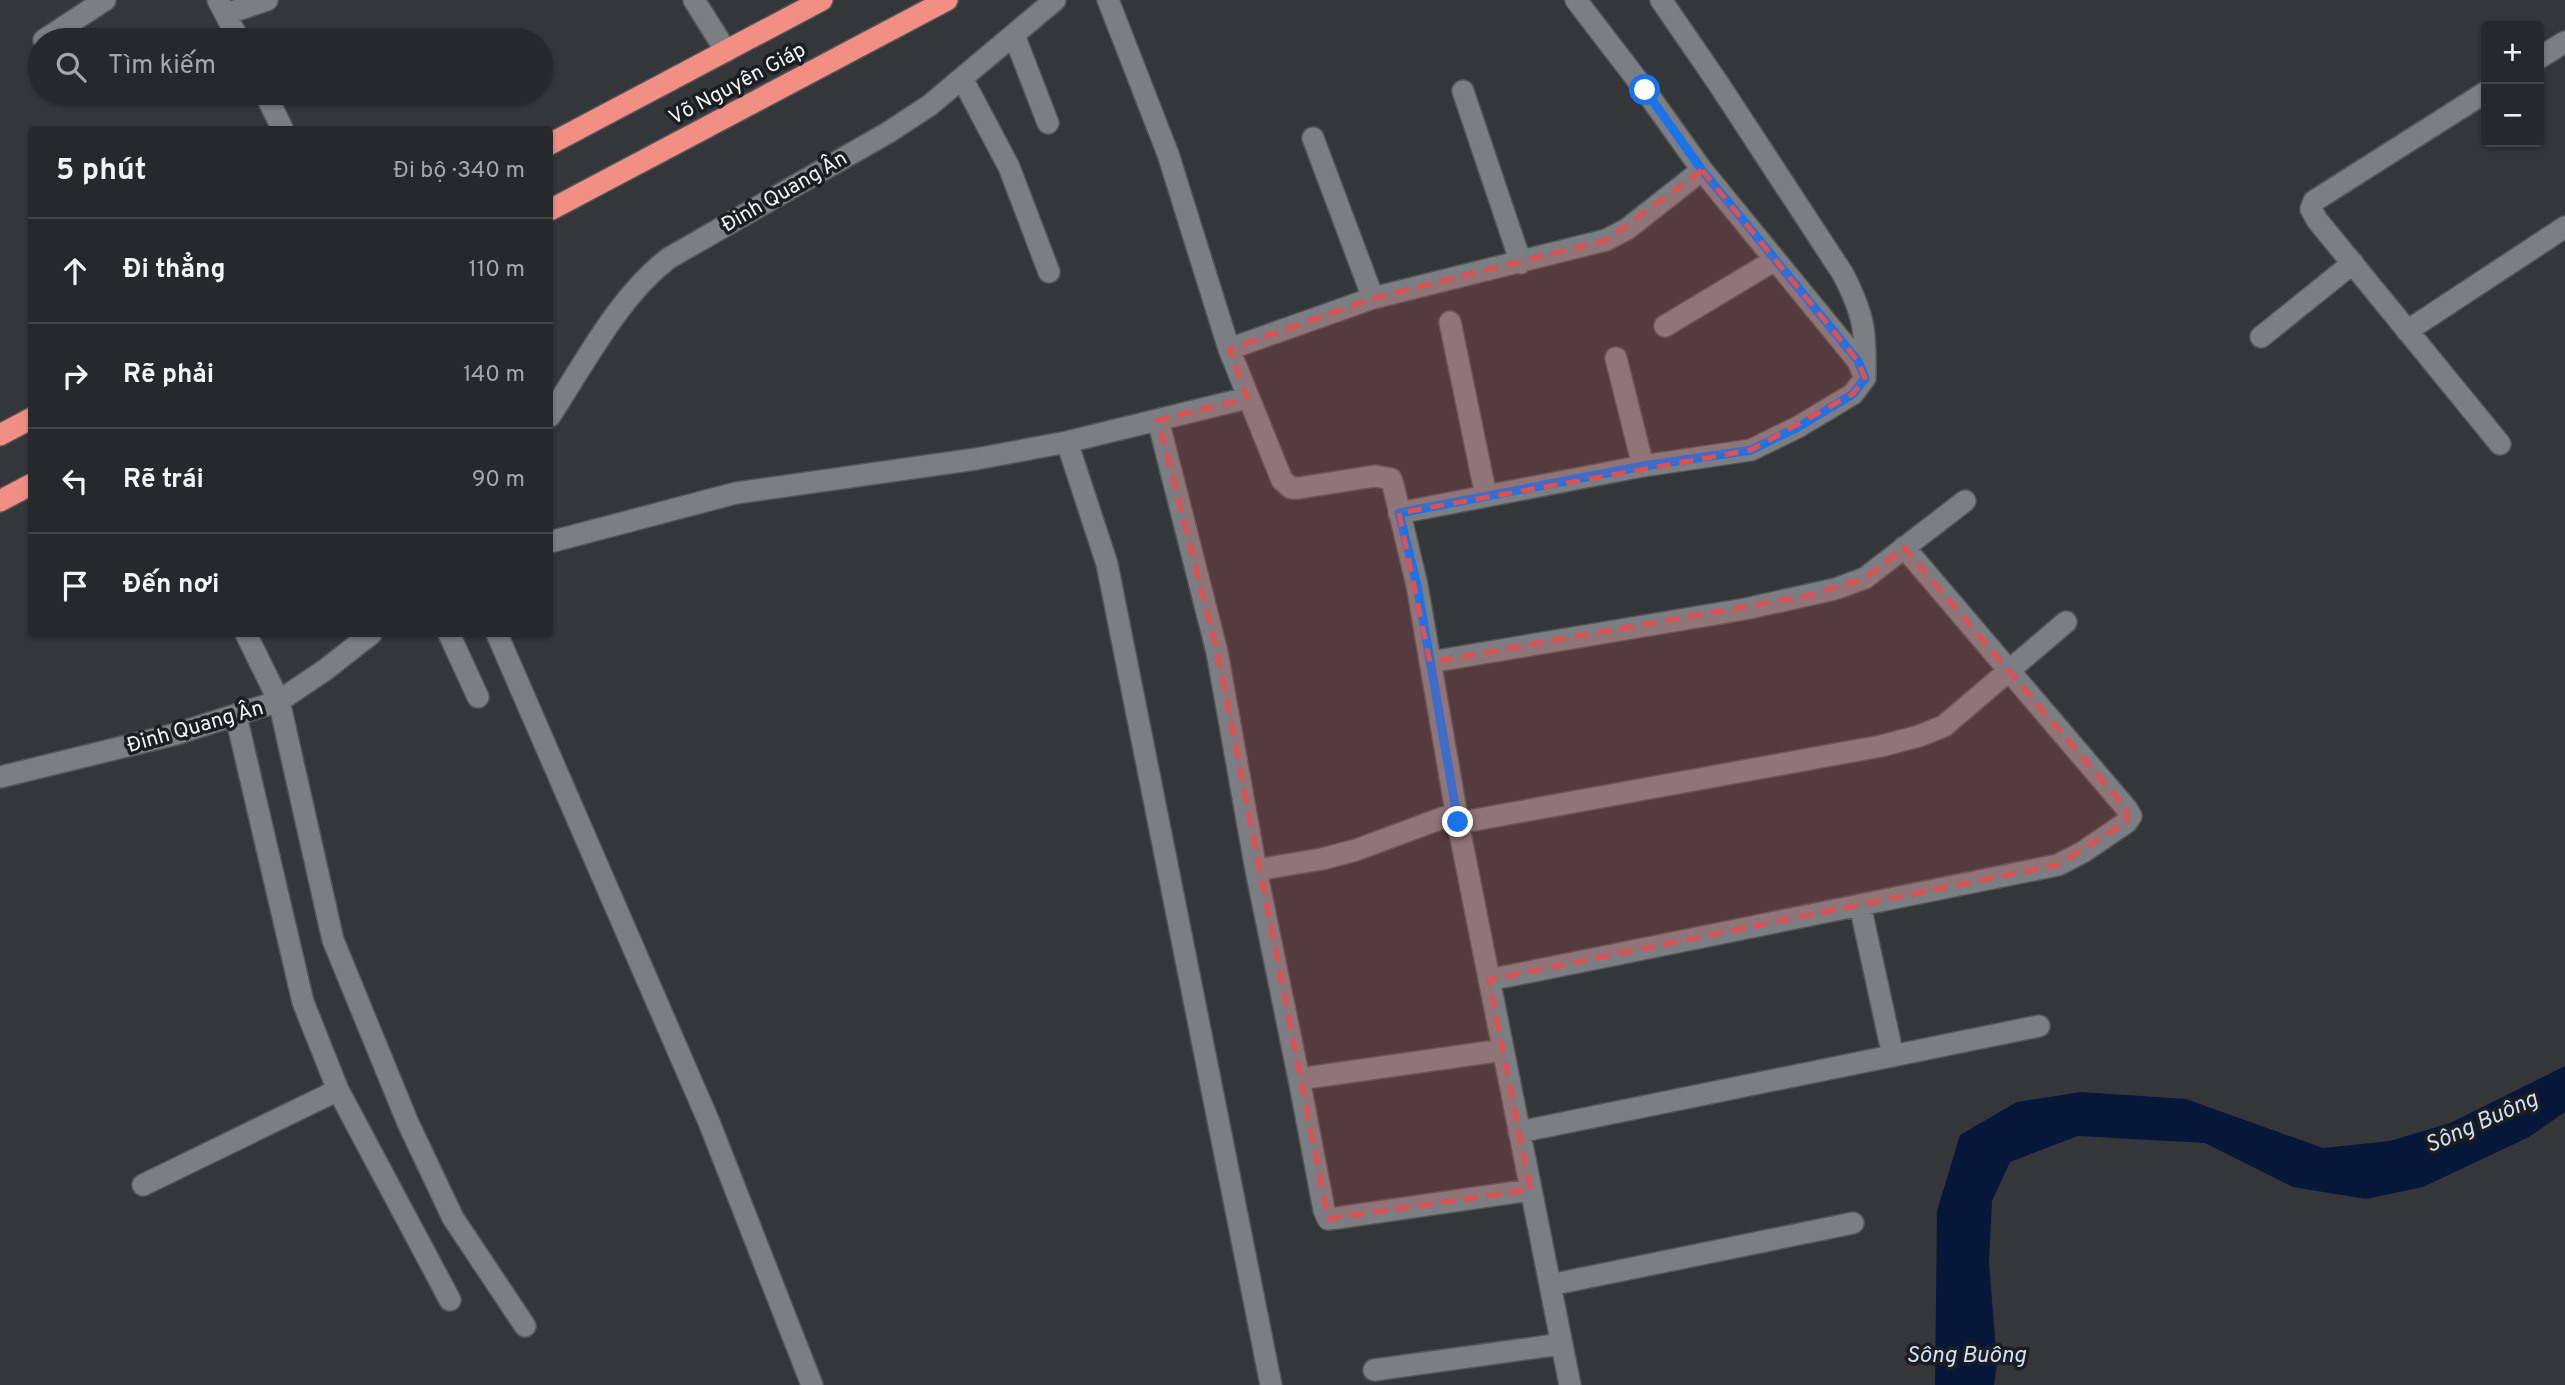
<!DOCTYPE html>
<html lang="vi">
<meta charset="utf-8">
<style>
:root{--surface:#27282c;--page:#2f3034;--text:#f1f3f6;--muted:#a4a6a9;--line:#434448}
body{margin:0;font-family:Overpass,sans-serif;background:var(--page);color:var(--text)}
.controls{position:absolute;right:21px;top:21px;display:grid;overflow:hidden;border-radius:7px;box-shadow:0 2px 5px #0004}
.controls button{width:63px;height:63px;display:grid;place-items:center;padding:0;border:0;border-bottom:2px solid var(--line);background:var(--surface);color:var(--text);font:35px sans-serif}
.stop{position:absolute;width:21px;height:21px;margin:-16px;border:5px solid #1a73e8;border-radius:50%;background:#fff}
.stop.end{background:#1a73e8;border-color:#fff;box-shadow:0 2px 7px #0008}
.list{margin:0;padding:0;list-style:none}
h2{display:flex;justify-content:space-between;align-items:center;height:91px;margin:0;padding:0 28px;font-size:30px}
h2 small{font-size:23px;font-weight:400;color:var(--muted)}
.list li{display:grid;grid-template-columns:46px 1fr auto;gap:21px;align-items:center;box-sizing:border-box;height:105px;padding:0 28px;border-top:2px solid var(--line)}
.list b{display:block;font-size:26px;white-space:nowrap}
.list em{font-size:23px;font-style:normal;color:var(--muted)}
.icon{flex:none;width:38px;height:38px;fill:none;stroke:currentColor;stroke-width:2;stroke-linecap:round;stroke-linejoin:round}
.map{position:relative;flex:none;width:2565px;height:1385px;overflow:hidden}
.search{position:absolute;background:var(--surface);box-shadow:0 2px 5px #0004;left:28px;top:28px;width:525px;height:77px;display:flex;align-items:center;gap:18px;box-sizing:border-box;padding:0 24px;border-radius:38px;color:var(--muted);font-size:26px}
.panel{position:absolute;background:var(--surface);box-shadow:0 2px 5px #0004;left:28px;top:126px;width:525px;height:511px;border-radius:7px}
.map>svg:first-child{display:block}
.water{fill:#07173a}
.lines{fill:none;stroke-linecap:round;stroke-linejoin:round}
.minor-casing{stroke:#535558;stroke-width:24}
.highway-casing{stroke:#535558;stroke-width:24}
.minor{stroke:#7c7e83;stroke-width:21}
.highway{stroke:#f38e85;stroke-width:21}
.route{stroke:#1a73e8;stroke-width:9}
.marked{fill:#dc5151;fill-opacity:0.2;stroke:#dc5151;stroke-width:5;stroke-dasharray:14 9;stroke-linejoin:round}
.labels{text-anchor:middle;stroke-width:7;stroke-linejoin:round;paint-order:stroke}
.street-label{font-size:21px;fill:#f2f3f6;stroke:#1c1d1f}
.water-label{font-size:23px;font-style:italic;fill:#d0dffa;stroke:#1c1d1f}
</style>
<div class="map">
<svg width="2565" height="1385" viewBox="0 0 2565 1385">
<rect width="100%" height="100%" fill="#34363a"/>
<path class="water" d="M2565 1066V1112L2529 1137 2423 1187 2366 1199 2293 1187 2205 1143 2078 1136 2010 1162 1992 1201 1989 1262 1997 1364 1994 1385H1935L1937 1211 1960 1135 2017 1102 2081 1092 2186 1099 2323 1148 2390 1141 2450 1123Z"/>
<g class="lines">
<g class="minor-casing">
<path id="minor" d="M218 0 239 40
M694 0 726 51
M1108 0 1168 154 1229 349 1282 480 1291 488H1299L1375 476 1391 479 1393 485 1417 585 1458 823 1570 1385
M1661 0 1718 83 1843 274C1864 315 1866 331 1865 376
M226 14 267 0
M1014 35 1048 123
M44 40 105 0
M2539 58 2565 42
M963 80 1009 167 1049 272
M1463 91 1521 263
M2486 92 2314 201 2311 209 2317 220 2500 444
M265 93 283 130
M1313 138 1373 298
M1450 322 1486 496
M1665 326 1775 260
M2407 331 2565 227
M2261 337 2353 263
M1229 349 1373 298 1606 240 1627 229 1702 170
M1616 358 1643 466
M550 416C585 363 618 297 669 258L889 132 930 105 1055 0
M1158 420 1217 652 1256 870 1299 1079 1324 1210 1328 1219 1337 1218 1531 1190
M1067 442 1107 564 1271 1385
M1399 513 1643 466 1751 450 1798 427 1853 394 1865 378 1858 361 1702 170 1645 90 1576 0
M550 542 736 493 976 459 1067 442 1247 398
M246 634 279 701 333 940 408 1123 453 1218 525 1326
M449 634 478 697
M497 634 709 1122 812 1385
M1430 662 1745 609 1835 589 1865 578 1965 501
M236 716 303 1002 338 1090 450 1300
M0 777 176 734 279 701 325 670 371 634
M1458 823 1881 746 1919 736 1944 726 2066 622
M1256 870 1322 859 1356 850 1456 813
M1860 905 1893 1056
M1489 980 2058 865 2083 852 2127 822 2131 816 2127 809 1904 547
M1299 1079 1503 1050
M1519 1132 2039 1026
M143 1185 338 1090
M1550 1285 1853 1223
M1374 1370 1562 1344"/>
</g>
<g class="highway-casing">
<path id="highway" d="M550 144 822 0
M550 210 947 0
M0 435 32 418
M0 501 32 484"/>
</g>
<use href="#minor" class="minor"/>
<use href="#highway" class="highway"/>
</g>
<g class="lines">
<path class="route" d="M1458 822 1417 585 1399 513 1643 466 1751 450 1798 427 1853 394 1865 378 1858 361 1702 170 1645 90"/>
</g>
<path class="marked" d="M1702 170 1858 361 1865 378 1853 394 1751 450 1399 513 1430 662 1810 595 1865 578 1904 547 2127 809V822L2058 865 1489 980 1531 1190 1328 1219 1217 652 1158 420 1247 398 1229 349 1373 298 1606 240Z"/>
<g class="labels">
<g class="street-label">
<text transform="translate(737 83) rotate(-28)" y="7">Võ Nguyên Giáp</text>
<text transform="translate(784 191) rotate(-30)" y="7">Đinh Quang Ân</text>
<text transform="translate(195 726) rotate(-16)" y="7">Đinh Quang Ân</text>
</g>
<g class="water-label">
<text transform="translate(2481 1121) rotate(-24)" y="8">Sông Buông</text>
<text x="1966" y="1362">Sông Buông</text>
</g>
</g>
</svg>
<div class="controls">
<button>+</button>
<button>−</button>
</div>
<div class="stop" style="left:1645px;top:90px"></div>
<div class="stop end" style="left:1458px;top:822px"></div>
<div class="search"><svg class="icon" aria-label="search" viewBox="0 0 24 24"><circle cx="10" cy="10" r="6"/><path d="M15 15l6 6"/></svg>Tìm kiếm</div>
<section class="panel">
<h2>5 phút<small>Đi bộ · 340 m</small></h2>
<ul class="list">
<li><svg class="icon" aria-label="ahead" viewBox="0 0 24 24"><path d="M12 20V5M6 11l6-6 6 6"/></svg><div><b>Đi thẳng</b></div><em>110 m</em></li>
<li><svg class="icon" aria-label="right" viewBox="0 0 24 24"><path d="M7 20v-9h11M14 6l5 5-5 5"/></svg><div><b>Rẽ phải</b></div><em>140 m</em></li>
<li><svg class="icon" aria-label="left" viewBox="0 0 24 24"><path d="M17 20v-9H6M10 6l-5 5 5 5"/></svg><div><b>Rẽ trái</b></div><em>90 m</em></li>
<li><svg class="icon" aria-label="arrive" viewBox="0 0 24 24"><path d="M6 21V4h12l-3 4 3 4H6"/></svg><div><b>Đến nơi</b></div></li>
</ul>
</section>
</div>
